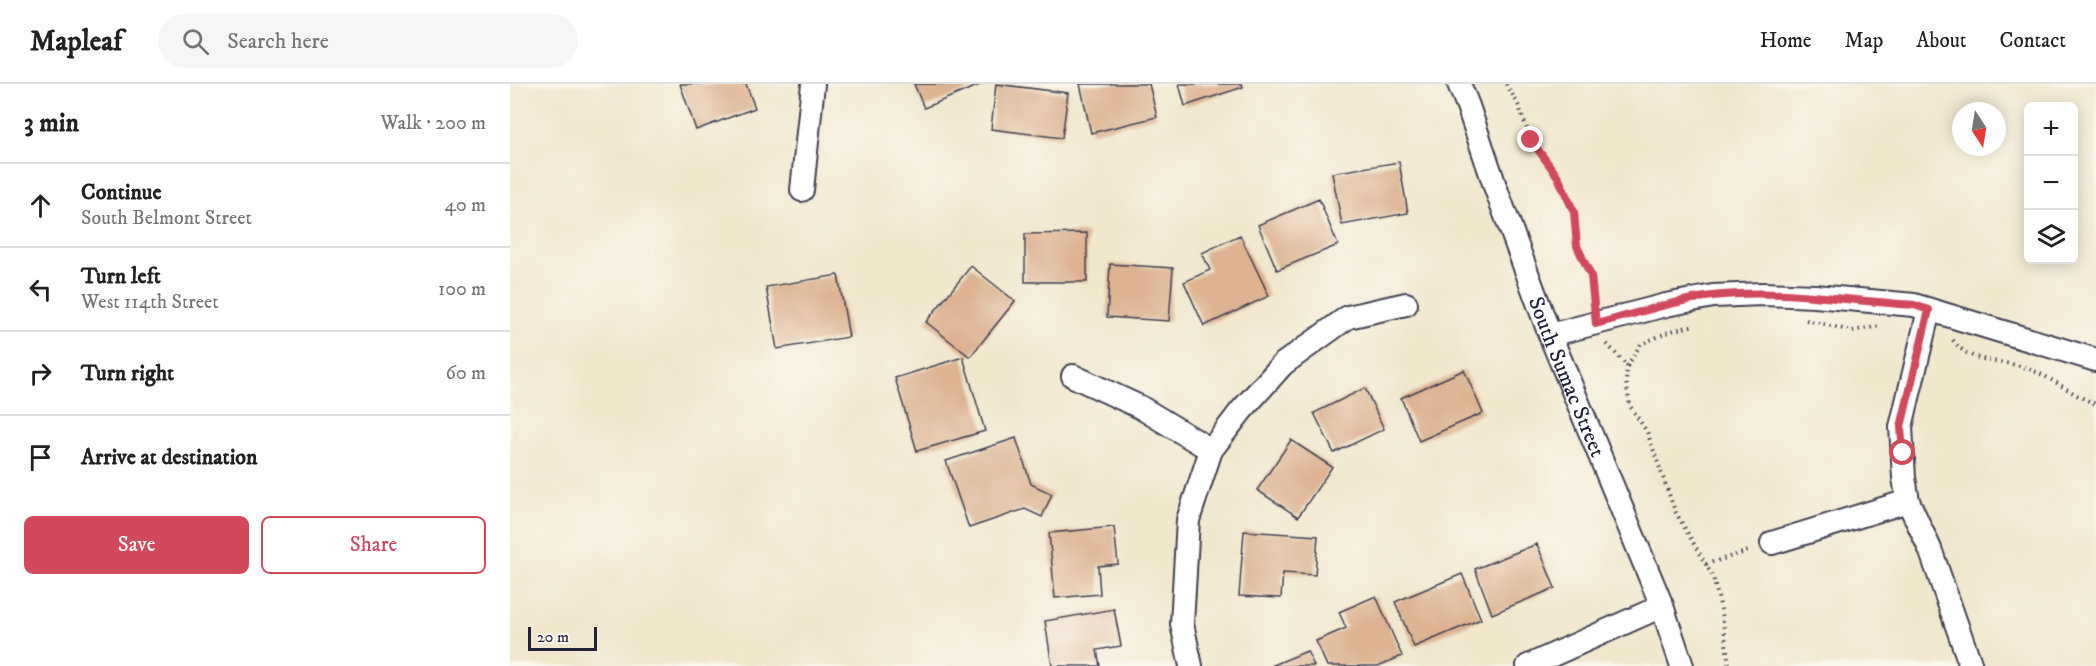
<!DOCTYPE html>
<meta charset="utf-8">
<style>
:root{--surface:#fff;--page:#f6f6f6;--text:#202124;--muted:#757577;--line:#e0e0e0;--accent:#d1495b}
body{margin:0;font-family:"IM FELL DW Pica",serif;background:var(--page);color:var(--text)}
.controls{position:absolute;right:18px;top:18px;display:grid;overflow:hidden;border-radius:9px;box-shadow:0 3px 15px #0003}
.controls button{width:54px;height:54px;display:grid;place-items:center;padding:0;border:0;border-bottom:2px solid var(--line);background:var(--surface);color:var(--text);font:30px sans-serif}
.compass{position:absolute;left:1442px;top:18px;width:54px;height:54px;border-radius:50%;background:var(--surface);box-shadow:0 3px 15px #0003;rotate:168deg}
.scale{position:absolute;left:18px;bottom:15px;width:69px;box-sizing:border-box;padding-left:6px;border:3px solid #22223b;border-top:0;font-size:16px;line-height:21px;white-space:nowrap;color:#22223b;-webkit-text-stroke:4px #fbf7ec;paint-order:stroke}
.stop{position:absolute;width:18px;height:18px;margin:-14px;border:4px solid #d1495b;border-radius:50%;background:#fff}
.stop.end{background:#d1495b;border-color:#fff;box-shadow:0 2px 6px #0008}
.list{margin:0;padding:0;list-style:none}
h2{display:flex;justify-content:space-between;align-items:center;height:78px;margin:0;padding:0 24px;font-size:26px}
h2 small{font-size:20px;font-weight:400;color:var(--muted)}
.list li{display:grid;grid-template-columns:39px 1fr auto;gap:18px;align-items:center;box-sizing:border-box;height:84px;padding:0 24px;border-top:2px solid var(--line)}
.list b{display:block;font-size:22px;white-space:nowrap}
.list p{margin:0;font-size:20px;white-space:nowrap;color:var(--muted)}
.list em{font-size:20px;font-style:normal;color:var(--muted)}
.actions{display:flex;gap:12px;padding:18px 24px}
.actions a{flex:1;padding:14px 0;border:2px solid var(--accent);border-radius:9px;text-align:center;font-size:21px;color:var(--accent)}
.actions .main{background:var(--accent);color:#fff}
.icon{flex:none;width:33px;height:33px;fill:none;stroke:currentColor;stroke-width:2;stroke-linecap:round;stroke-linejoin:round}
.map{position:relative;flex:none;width:1586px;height:582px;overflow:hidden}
header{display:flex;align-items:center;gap:36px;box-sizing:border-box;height:84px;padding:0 30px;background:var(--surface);border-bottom:2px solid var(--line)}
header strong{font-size:28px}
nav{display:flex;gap:33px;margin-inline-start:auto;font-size:21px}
.search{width:420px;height:54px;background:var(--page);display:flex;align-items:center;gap:15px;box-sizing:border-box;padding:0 21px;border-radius:33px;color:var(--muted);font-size:22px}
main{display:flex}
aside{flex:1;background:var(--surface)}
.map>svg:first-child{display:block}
.building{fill:#ddb391}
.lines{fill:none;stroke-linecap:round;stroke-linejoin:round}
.street-casing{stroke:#414051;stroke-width:26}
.path{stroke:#414051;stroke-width:4;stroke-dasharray:1.5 4.5;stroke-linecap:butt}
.street{stroke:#fff;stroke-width:22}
.route{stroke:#d1495b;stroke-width:8}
.labels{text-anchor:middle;stroke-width:4.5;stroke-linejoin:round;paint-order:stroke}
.street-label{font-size:22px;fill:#22223b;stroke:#fbf7ec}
</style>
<header>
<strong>Mapleaf</strong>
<div class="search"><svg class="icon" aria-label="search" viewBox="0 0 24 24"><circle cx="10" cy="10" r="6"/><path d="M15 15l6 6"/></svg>Search here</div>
<nav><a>Home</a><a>Map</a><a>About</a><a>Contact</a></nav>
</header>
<main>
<aside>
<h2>3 min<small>Walk · 200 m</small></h2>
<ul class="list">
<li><svg class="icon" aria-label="ahead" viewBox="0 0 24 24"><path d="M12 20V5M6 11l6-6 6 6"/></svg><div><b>Continue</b><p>South Belmont Street</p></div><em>40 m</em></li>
<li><svg class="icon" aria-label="left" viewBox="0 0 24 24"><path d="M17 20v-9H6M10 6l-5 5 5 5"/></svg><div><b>Turn left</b><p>West 114th Street</p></div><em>100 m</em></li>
<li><svg class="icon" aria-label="right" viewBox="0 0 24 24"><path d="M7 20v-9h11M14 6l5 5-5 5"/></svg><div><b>Turn right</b></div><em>60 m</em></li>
<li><svg class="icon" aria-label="arrive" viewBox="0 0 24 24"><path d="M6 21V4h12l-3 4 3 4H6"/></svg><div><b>Arrive at destination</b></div></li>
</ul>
<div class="actions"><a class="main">Save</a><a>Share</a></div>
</aside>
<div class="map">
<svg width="1586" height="582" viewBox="0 0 1586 582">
<rect width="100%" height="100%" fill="#fbf7ec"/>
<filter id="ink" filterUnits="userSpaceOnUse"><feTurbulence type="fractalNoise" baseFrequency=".0167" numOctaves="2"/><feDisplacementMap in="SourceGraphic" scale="12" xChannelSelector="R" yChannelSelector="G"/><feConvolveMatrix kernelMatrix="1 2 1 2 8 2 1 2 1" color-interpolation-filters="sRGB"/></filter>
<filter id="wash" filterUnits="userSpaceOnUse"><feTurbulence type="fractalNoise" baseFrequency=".008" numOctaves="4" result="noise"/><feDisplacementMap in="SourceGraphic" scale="24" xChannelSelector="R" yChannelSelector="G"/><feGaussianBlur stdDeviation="1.35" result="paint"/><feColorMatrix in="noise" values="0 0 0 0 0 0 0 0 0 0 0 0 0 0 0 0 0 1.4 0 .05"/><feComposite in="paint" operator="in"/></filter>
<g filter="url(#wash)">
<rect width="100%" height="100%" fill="#f1e7cd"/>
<g id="blocks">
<path class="building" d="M170 0H236L245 24 186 46Z
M404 0H472L414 24Z
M486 0 558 9 552 54 481 45Z
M570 0H639L647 33 581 49Z
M669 0H732L733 3 675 22Z
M889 78 898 129 832 141 822 89Z
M809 115 828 161 767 186 748 141Z
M577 149V198H515V150Z
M730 151 759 212 694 242 674 198 700 186 692 169Z
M600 180 663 184 659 237 597 233Z
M461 182 505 217 460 273 416 238Z
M328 191 339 253 267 265 256 203Z
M453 273 475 347 407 367 385 294Z
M954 286 973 329 909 357 891 314Z
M855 304 874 345 824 369 804 329Z
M506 354 521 400 542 410 532 433 515 425 459 444 436 377Z
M781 356 822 383 788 433 747 406Z
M604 443 608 480 588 482 590 510 545 514 539 449Z
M734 447 808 452 805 491 773 489 771 514 729 512Z
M1027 460 1045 504 982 530 965 485Z
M952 490 971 535 904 563 885 518Z
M866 512 892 572 868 582H817L806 557 836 544 829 528Z
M604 525 611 562 587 566 590 582H542L535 537Z
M797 567 804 582H761Z"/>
</g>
</g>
<g filter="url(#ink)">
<use href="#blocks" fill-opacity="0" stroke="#414051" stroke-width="1.5"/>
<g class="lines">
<g class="street-casing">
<g id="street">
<path id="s1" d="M949 0 958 22 986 105 1040 251 1152 522 1172 582"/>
<path d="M292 106 303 0"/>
<path d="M1419 226 1391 343 1394 394 1398 417 1420 465 1461 582"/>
<path d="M1040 251 1156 221 1203 212 1253 210 1305 212 1404 221 1586 276"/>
<path d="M563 292 630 323 701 366"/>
<path d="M1262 459 1398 417"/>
<path d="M681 582 672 540 678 436 701 366 731 327 773 280 838 233 896 220"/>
<path d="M1018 582 1152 522"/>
</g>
</g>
<path class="path" d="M996 0 1008 20 1021 56 1048 93 1064 128 1067 162 1081 192 1084 217
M1296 236 1342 247 1371 242
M1443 256C1461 282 1492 274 1519 285 1543 294 1562 311 1586 320
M1097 260 1117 282 1131 260 1161 247 1185 241
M1117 282 1116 298 1120 322 1137 348 1165 427 1203 493 1212 529 1219 582
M1196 480 1242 466"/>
<use href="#street" class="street"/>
</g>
</g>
<g class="lines" filter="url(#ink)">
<path class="route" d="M1021 56 1048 93 1064 128 1067 162 1081 192 1086 240C1124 230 1163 217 1202 212 1270 204 1337 217 1404 221L1419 226 1391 343 1393 369"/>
</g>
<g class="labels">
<g class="street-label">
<text dy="8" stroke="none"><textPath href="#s1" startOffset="312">South Sumac Street</textPath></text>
</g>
</g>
</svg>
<div class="controls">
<button>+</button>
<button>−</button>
<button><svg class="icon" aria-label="layers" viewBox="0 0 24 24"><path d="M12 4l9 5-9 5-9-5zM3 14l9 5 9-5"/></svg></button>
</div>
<svg class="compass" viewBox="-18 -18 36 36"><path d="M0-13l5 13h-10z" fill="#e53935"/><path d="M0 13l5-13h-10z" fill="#757577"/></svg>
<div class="scale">20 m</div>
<div class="stop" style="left:1393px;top:369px"></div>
<div class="stop end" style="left:1021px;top:56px"></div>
</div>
</main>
